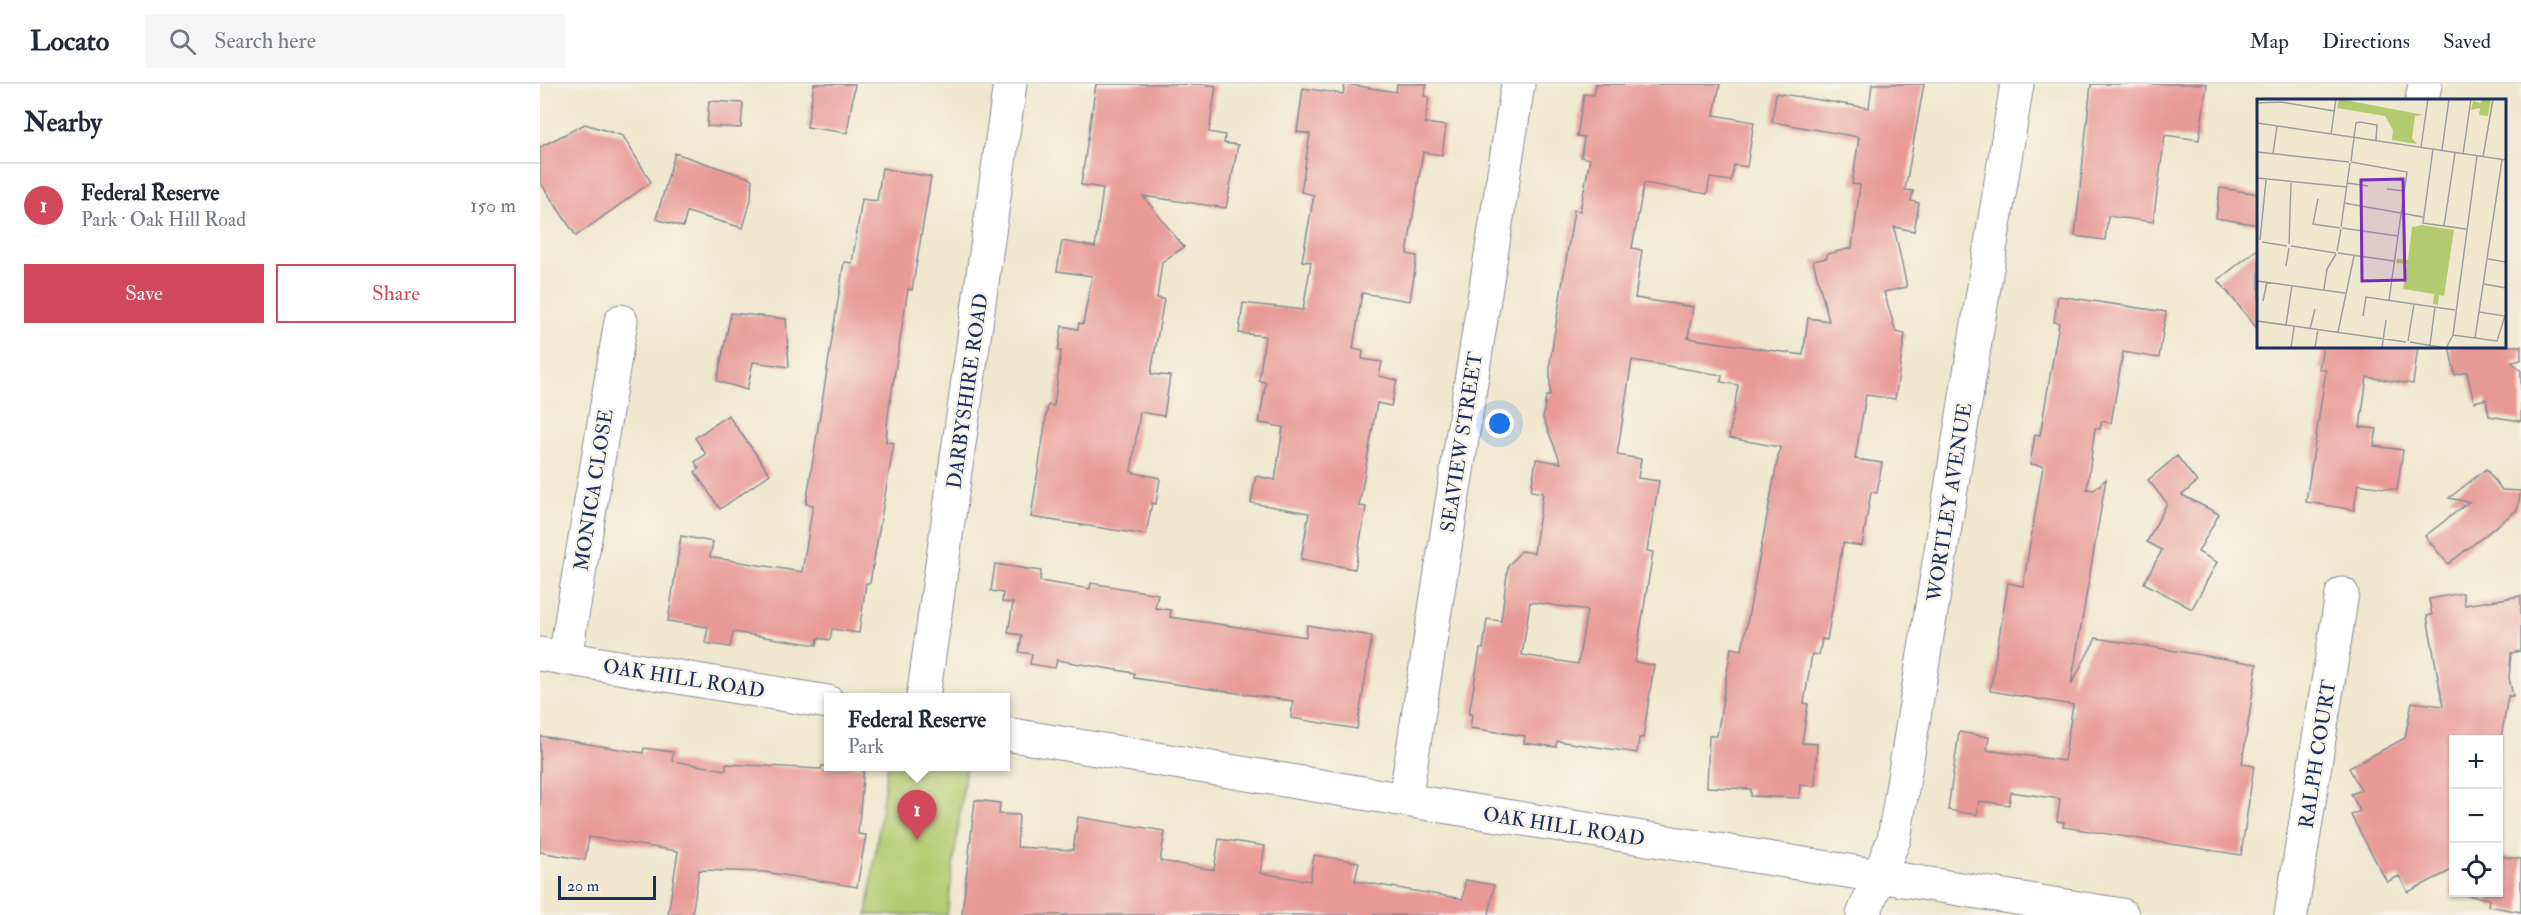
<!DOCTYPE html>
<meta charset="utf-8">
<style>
:root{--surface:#fff;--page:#f6f6f7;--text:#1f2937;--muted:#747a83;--line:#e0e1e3;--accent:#d1495b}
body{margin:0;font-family:"IM FELL Double Pica",serif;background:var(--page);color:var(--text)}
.controls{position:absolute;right:18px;bottom:18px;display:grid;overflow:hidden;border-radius:0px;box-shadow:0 2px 4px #0004}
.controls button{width:54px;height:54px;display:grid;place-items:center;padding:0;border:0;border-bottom:2px solid var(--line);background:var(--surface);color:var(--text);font:30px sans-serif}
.scale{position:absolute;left:18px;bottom:15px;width:98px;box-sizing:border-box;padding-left:6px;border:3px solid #1b2f5e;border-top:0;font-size:16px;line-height:21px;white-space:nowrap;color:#1b2f5e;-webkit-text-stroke:4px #f7f3e8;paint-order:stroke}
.you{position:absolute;left:960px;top:340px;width:21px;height:21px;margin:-15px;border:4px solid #fff;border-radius:50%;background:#1a73e8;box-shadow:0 0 0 9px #1a73e833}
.badge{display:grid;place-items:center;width:39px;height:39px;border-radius:50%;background:var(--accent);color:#fff;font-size:20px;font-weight:700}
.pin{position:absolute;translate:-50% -50px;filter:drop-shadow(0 2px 3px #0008)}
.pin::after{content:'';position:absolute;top:32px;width:21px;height:18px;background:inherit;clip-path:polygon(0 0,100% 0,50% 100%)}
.popup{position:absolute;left:284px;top:609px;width:186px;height:78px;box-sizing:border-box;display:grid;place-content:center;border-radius:0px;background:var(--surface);filter:drop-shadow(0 2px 4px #0005);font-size:20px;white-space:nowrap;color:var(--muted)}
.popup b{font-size:22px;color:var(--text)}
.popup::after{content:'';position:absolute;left:50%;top:100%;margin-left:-12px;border:12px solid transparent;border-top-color:var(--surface)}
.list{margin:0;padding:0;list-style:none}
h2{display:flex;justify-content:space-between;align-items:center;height:78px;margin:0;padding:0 24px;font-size:26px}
h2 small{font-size:20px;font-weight:400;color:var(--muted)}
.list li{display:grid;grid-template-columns:39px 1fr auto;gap:18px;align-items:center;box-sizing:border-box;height:84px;padding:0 24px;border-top:2px solid var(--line)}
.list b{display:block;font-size:22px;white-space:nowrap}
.list p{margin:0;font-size:20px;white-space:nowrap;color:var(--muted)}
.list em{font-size:20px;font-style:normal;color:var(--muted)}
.actions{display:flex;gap:12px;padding:18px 24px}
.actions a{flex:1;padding:14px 0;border:2px solid var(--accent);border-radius:0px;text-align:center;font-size:21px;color:var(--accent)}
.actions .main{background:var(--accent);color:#fff}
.icon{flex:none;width:33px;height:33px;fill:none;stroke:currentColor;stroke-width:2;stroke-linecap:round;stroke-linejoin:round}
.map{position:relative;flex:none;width:1981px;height:831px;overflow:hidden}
header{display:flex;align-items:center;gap:36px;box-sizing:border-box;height:84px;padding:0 30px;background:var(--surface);border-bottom:2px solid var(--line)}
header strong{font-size:28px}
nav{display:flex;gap:33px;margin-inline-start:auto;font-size:21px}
.search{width:420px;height:54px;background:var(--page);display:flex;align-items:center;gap:15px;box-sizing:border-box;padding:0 21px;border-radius:0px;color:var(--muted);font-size:22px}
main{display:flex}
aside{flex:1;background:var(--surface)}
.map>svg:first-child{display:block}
.green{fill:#b4ca6e;stroke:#687c66;stroke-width:1.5}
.building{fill:#e89995;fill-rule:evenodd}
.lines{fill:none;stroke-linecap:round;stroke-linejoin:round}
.minor-casing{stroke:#858c96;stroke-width:35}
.minor{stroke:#fff;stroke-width:33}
.labels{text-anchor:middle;stroke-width:5;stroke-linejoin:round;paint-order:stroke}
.street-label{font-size:20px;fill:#1b2f5e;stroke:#f7f3e8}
.inset-road{fill:none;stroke:#9a9ea2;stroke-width:1.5}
.view{fill:#7b2cbf;fill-opacity:0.15;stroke:#7b2cbf;stroke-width:3}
.inset-edge{fill:none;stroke:#1b2f5e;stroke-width:3}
</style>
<header>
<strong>Locato</strong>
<div class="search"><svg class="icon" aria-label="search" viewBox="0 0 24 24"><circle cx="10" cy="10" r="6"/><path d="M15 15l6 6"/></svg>Search here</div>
<nav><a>Map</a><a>Directions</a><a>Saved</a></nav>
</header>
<main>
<aside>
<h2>Nearby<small></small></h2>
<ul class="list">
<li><span class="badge">1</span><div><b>Federal Reserve</b><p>Park · Oak Hill Road</p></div><em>150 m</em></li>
</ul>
<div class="actions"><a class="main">Save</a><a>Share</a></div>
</aside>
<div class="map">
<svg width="1981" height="831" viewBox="0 0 1981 831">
<rect width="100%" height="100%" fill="#f7f3e8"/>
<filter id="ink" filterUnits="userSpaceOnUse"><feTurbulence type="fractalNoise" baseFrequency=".0167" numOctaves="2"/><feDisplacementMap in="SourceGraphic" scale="12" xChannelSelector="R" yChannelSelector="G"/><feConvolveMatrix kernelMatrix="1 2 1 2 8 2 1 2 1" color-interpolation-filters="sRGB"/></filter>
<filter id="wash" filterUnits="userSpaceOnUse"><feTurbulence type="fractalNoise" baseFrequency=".008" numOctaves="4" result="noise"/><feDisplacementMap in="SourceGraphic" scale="24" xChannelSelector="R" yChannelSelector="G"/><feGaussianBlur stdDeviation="1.35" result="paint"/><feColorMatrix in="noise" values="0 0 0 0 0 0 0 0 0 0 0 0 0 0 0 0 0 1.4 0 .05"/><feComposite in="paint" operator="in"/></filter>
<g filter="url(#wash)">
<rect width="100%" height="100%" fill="#efe8cf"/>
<path class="green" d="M347 683H426L407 831H327Z"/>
<g id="blocks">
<path class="building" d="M274 0H315L307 49 267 43Z
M556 0H663L676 2 669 48 685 51 684 59 698 61 686 124 603 112 644 163 622 178 617 214 624 215 611 290 630 292 624 332 600 328 591 388 620 394 616 420 612 419 606 451 491 433 508 321 514 322 521 267H518L522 242 538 245 539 239 543 240 552 192 517 187 522 157 555 163 563 104 541 101Z
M805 0 856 8 857 0H887L884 12 889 13 885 39 906 42 902 71 883 68 867 170 877 172 870 217 822 209 813 265 823 267 822 275 842 278 839 292 857 296 851 322 837 319 819 422 826 423 815 485 761 475 769 429 711 419 716 392 735 396 743 343 719 339 726 298 719 297 725 252 699 249 703 219 763 226 771 178 762 177 774 111 761 108 770 50 757 48 763 4 803 10Z
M1056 0H1180L1174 31 1214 38 1207 83 1194 81 1191 97 1170 94 1167 110 1104 99 1092 164 1102 166 1095 214 1153 223 1148 254 1263 271 1268 234 1289 237 1273 177 1287 174V170L1312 164 1320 101 1312 100 1319 53 1232 38 1236 9 1329 24 1332 0H1384L1365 106 1373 107 1371 117 1379 119 1374 147 1354 143 1367 203 1344 208 1356 248 1365 250 1355 315 1326 311 1315 375 1342 379 1337 409 1331 408 1322 462 1303 459 1287 556 1282 555 1279 571 1272 570 1264 619 1268 620 1262 659 1277 660 1275 702 1260 701 1259 714 1211 712V705L1167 703 1169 652H1177L1191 564 1202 566 1240 363 1189 354 1198 301 1181 298 1182 291 1092 276 1077 371 1101 375 1098 394 1119 397 1107 467 1113 468 1095 578 1114 581 1103 654H1099L1097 669 1017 657 1016 663 984 659 985 652 930 644 932 630H929L940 565H943L947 535 961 537 968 482 981 467 994 469 1003 409 991 407 996 375 1021 379 1003 334 1006 312H1010V278L1034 126 1040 127 1050 75 1041 73 1044 53 1037 52 1044 10 1054 11ZM990 518 1047 526 1038 580 982 571Z
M1551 0H1667L1659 56 1625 51 1613 138 1568 132 1565 156 1535 152Z
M169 17 203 19 201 44 167 42Z
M45 40 83 52 111 98 36 152 0 98V63Z
M135 69 212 95 211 116 203 144 147 128 143 143 116 135Z
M342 84 391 93 372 206 368 205 348 332 346 358 354 359 330 499H326L319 549 292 545 290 556 278 554 277 561 193 548 190 563 165 559 168 543 128 537 141 452 173 458 170 473 262 488 273 421 266 420 304 178 312 179 322 115 337 117Z
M1680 104 1719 110V141L1676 134Z
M1719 164V247L1678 196Z
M1518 212 1626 228 1619 274 1583 268 1571 339 1562 337 1560 345 1555 344 1547 405 1554 406 1566 395 1531 601 1556 554 1717 580 1702 680 1714 682 1701 771 1523 743 1524 738 1517 737 1520 715 1471 708 1469 721 1439 717 1437 731 1408 726 1419 648 1449 653 1447 666 1524 677 1533 621 1450 607 1468 499 1483 502 1503 382 1490 380 1495 350 1500 351 1519 239 1514 238Z
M191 229 246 235 249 283 213 278 207 306 177 297Z
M1783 262H1878L1873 300 1827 293 1820 343 1837 345 1834 362 1863 366 1857 406 1818 400 1814 426 1766 418 1786 286 1779 285Z
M1909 262H1981V276L1972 278 1981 287V337L1949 332 1946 315 1934 318 1927 288 1915 291Z
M188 331 230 390 180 425 155 388 159 385 155 378 166 370 155 354Z
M1637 372 1657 398 1642 411 1679 430 1658 468 1677 478 1652 525 1604 499 1622 466 1607 458 1627 419 1608 396Z
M1946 385 1962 406 1981 407 1977 426 1908 480 1885 452 1929 418 1909 414Z
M455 480 501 487 500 497 550 505 551 499 618 510 615 524 631 526 630 533 766 553 767 541 832 552 817 645 751 634 753 617 594 594V589L517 576 515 584 490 580 492 570 479 568 482 551 468 549 473 519 462 518 463 509 451 507Z
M1923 509 1925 521 1981 512V567L1971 569 1969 594 1973 612H1968L1959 667V656H1914V785L1868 808 1859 792 1847 798 1811 731 1820 727 1811 710 1821 706 1809 684 1865 654 1872 618 1903 622 1887 532 1892 531 1889 515Z
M0 652 103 669 104 664 133 668 132 677 186 686V680L281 685 282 682H324L318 750 326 751 317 803 225 788 159 786 152 831H128L138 767 49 753 45 776 0 768Z
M435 716 460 719 459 730 479 731 477 763 533 766 538 733 625 747 620 777 674 786 679 755 725 762 720 789 770 797 774 771 819 778 815 797 923 815 925 796 954 801 949 831H422Z
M1959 772 1981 775V828L1948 822 1949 815 1911 809 1914 792V808H1959Z"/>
</g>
</g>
<g filter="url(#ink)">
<use href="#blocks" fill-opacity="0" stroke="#858c96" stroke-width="1.5"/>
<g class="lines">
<g class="minor-casing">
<path id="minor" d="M1882 16 1885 0
M0 570 288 618
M25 574 81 237
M383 614 470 0
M466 650 865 716 1582 831
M865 716 978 0
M1323 831 1354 755 1477 0
M1751 831 1802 510"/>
</g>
<use href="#minor" class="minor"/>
</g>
</g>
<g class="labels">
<g class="street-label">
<text transform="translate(427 307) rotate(-82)" y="7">DARBYSHIRE ROAD</text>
<text transform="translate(921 358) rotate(-81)" y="7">SEAVIEW STREET</text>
<text transform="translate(53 406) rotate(-81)" y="7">MONICA CLOSE</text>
<text transform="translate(1409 418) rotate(-81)" y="7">WORTLEY AVENUE</text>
<text transform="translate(144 594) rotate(9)" y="7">OAK HILL ROAD</text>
<text transform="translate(1777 670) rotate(-81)" y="7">RALPH COURT</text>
<text transform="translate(1024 742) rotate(9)" y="7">OAK HILL ROAD</text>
</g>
</g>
<g transform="translate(1717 15)">
<rect width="249" height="249" fill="#efe8cf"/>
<path d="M82 0 167 16 158 17 155 39 160 45 135 41 136 31 128 17 80 9ZM225 0H234L231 17 222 16 223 9 214 11 216 2 224 4ZM165 126 197 131 187 197 182 196 181 206 176 205 177 195 146 190 150 165 139 164 140 160 151 161 155 128Z" fill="#b4ca6e"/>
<path class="inset-road" d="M0 4 24 3 77 12M0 24 249 61M74 35 79 0M97 38 99 24 103 23 120 26 119 41M164 48 171 0M176 50 166 124 209 130M185 51 192 0M0 53 92 63M16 55 20 27M206 55 214 0M226 58 236 0M94 62 97 39M94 63 150 73 132 201M0 79 90 88M90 84 111 87M130 90 148 92M61 100 56 125 83 129M87 104 166 118M187 127 198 54M84 128 93 64M85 129 141 137M3 141 9 81M5 143 30 147M32 145 34 84M34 147 79 154M80 152 84 130M81 154 137 162M231 160 249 163M29 167 32 149M0 182 88 194M227 185 249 189M67 190 70 170 79 155M6 202 10 183M106 217 109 198 198 211M0 222 149 243M29 226 35 186M53 230 58 210M81 233 97 157M196 236 240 242 248 217 222 213M218 239 245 61M151 242 157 205M153 243 188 249M173 246 178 208M34 249 37 228M58 249 61 230M125 249 129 221M189 249 196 236 220 57"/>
<path class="view" d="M146 80 148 181 105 182 104 81Z"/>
<rect width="249" height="249" class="inset-edge"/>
</g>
</svg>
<div class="controls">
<button>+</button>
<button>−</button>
<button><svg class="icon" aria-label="locate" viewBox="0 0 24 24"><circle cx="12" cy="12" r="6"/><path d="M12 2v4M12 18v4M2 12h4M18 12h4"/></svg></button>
</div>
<div class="scale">20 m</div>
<div class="you"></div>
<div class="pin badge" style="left:377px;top:756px">1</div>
<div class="popup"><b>Federal Reserve</b>Park</div>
</div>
</main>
